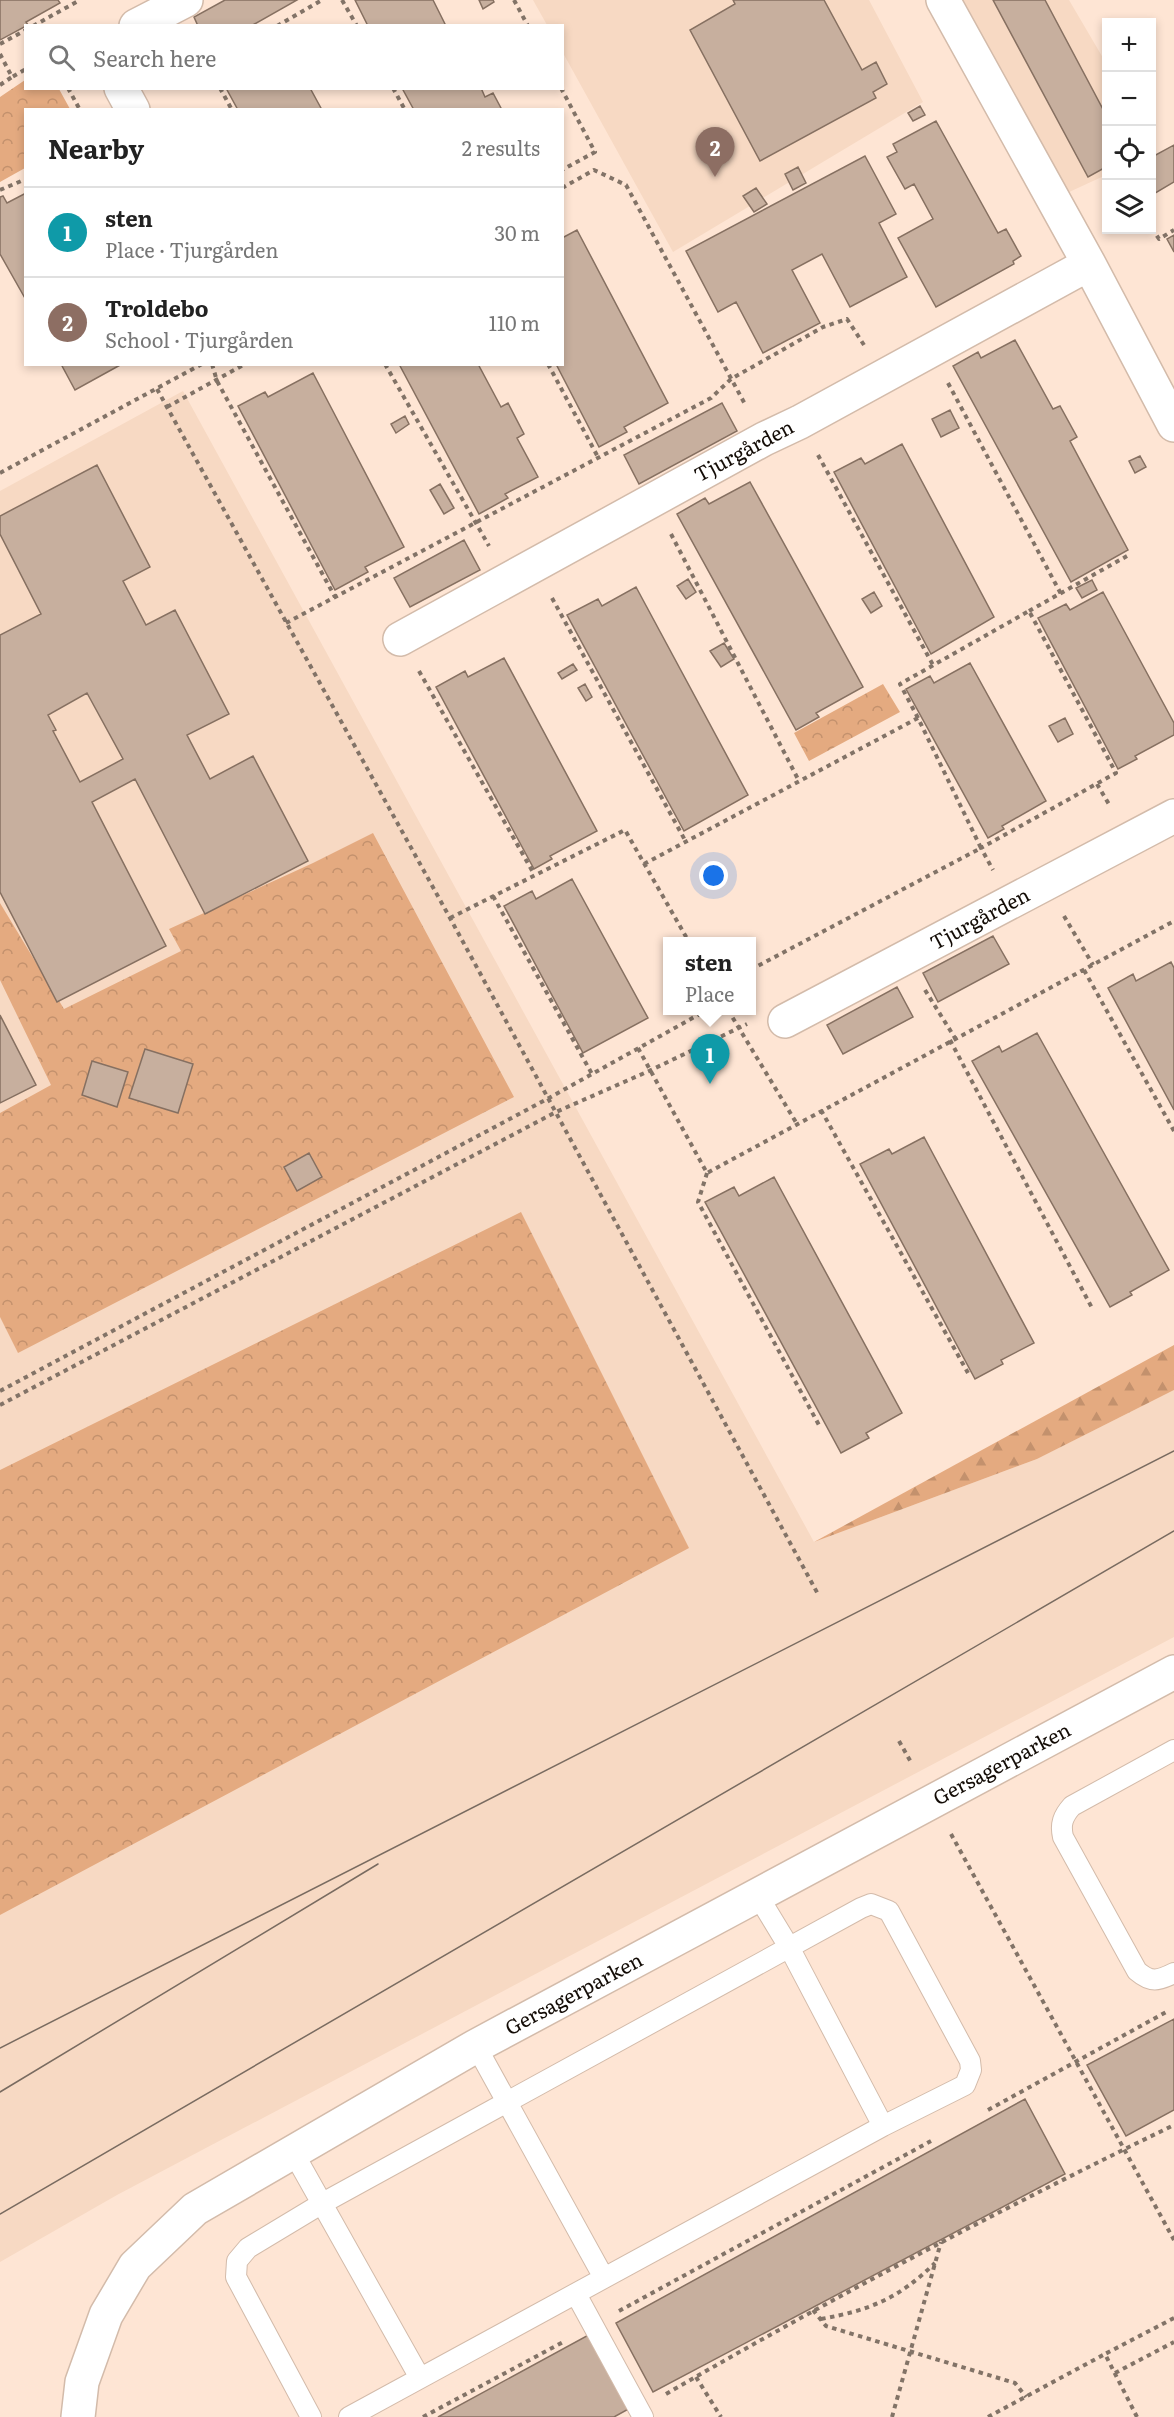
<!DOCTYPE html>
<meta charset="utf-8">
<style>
:root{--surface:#fff;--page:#f6f6f6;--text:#222;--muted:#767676;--line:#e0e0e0;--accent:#4f73e7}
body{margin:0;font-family:Literata,serif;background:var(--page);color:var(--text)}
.controls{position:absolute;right:18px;top:18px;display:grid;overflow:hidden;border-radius:0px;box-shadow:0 3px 9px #0003}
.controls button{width:54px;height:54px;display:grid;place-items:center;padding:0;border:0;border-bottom:2px solid var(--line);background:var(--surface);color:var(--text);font:30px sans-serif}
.you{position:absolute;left:714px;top:876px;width:21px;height:21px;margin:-15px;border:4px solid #fff;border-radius:50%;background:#1a73e8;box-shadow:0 0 0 9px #1a73e833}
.badge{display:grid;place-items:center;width:39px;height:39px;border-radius:50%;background:var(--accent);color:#fff;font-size:20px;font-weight:700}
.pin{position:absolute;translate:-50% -50px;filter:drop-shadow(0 2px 3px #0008)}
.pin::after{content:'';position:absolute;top:32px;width:21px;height:18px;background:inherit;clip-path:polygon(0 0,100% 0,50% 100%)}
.popup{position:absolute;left:663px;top:937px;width:93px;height:78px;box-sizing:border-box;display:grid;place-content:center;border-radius:0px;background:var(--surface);filter:drop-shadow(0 2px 4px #0005);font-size:20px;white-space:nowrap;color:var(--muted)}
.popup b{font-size:22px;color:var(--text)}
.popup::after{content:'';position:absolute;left:50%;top:100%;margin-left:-12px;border:12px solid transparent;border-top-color:var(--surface)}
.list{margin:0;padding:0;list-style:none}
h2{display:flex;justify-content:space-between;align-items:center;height:78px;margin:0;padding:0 24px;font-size:26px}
h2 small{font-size:20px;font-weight:400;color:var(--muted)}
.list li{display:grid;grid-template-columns:39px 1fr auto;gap:18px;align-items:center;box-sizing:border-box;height:90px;padding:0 24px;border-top:2px solid var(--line)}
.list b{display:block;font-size:22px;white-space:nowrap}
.list p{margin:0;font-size:20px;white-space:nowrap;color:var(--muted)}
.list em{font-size:20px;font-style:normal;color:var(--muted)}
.icon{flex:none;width:33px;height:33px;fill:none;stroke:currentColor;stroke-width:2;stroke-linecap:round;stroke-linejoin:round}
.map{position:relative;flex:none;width:1174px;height:2417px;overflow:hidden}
.search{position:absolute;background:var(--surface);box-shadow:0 3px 9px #0003;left:24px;top:24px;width:540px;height:66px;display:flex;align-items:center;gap:15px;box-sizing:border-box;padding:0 21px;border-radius:0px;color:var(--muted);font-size:22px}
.panel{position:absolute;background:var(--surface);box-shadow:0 3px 9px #0003;left:24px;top:108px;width:540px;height:258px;border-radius:0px}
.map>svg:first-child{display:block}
.built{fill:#f7d9c3}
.forest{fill:url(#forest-firs)}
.park{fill:url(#park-crowns)}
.building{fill:#c7af9e;stroke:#867061;stroke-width:1.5;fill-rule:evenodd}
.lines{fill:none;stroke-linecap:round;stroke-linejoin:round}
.service-casing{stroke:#d3bbaa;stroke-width:22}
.minor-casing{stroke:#d3bbaa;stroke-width:36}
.path{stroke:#827367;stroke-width:4;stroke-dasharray:4.5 4.5;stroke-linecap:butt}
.service{stroke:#fff;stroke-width:20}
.minor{stroke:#fff;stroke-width:33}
.tram{stroke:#796b60;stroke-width:1.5}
.labels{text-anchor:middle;stroke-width:5;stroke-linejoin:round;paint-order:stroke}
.street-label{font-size:20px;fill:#130c06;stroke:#fff}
</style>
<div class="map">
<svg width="1174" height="2417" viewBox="0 0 1174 2417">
<defs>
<pattern id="forest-firs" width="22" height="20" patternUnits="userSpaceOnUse" patternTransform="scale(1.5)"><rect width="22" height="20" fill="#e4aa80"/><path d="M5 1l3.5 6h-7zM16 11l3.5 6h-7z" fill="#c3916d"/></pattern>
<pattern id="park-crowns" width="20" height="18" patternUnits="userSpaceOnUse" patternTransform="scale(1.5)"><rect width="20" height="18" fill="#e4aa80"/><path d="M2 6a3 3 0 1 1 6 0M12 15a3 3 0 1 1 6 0" fill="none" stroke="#c3916d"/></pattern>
</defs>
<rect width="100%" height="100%" fill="#fee5d4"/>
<path class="built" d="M533 0H869L923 102 673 252 563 53 562 26 547 25Z
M962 0H1069L1106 63V175L1067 193Z
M183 391 814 1542 1037 1459 1174 1390V1637L117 2195 0 2262V491Z"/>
<path class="forest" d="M1174 1345V1390L1037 1459 814 1542Z"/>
<path class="park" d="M25 80 26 88 59 89 70 109 26 110 25 168 0 182V97Z
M883 684 900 712 809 761 794 733Z
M373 833 514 1097 18 1353 0 1317V1113L51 1085 0 980V903L64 1009 181 951 169 929 313 863Z
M521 1212 689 1548 0 1915V1470Z"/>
<path class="building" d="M0 0H58L60 3 26 22 28 25 0 40Z
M225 0H297L251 26H198L194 17Z
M355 0H433L446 26H368Z
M479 0H493L494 2 483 9Z
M733 0H824L862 70 876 62 887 84 873 92 876 98 760 161 690 30 735 4Z
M993 0H1045L1106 115V167L1088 177Z
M226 88H310L322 110H238Z
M402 88H481L485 97 493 93 502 110H414Z
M920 106 925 115 913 121 908 113Z
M936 121 998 233 1006 229 1021 256 1013 261 1014 264 936 307 898 238 933 219 914 184 905 189 887 157 897 152 893 144Z
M1174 145V182L1152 195V157Z
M865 156 896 214 879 223 907 277 850 307 822 254 792 270 820 323 763 353 736 302 718 312 686 251Z
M798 167 806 183 793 190 785 174Z
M756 188 767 204 754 212 743 196Z
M26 193V300L0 254V197L3 196 7 203Z
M577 230 668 403 624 427 627 432 599 447 556 364H562V238Z
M1174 235V252L1167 239Z
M1015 340 1053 409 1060 406 1077 437 1070 441 1128 550 1071 582 953 366 978 352 981 358Z
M61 364H122L75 390Z
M399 364H478L501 407 508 403 524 434 517 438 538 477 505 494 508 498 479 514Z
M313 373 404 547 365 567 368 572 335 590 238 406 265 392 268 397Z
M722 403 737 431 639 484 624 455Z
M950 410 959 428 941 437 932 419Z
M405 416 409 424 396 433 391 424Z
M902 444 994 617 931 654 834 472 861 458 865 464Z
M1140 456 1146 467 1135 473 1129 461Z
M97 465 150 567 123 581 146 625 175 610 229 714 187 735 210 779 253 756 308 861 205 914 135 779 92 802 166 946 57 1002 0 892V635L41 614 0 534V516ZM87 693 123 759 80 782 53 731 56 730 48 715Z
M750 482 863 687 816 713 819 717 796 730 677 514 705 498 709 504Z
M440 484 454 508 444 514 430 490Z
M464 540 480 570 410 607 394 578Z
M688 579 696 592 686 599 677 586Z
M1092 580 1097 590 1082 598 1076 588Z
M636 587 748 795 684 831 567 615 598 599 602 606Z
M874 592 882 606 871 613 862 599Z
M1103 592 1174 723V735L1135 756 1137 759 1118 769 1038 618 1066 604 1070 610Z
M724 643 734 659 721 667 710 651Z
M504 658 597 831 550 856 552 859 534 869 436 687 465 671 468 677Z
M970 663 1046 801 1002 826 1004 829 988 838 906 689 930 676 934 683Z
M573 664 577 670 562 679 558 673Z
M585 684 592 697 586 701 578 688Z
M1065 718 1073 734 1058 742 1049 726Z
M572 879 648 1018 583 1053 504 906 532 891 536 899Z
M993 936 1009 964 938 1002 923 973Z
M1171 962 1174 968V1110L1108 988 1133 974 1136 981Z
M897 987 913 1017 843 1054 827 1025Z
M0 1015 36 1085 0 1103Z
M1037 1033 1169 1270 1130 1292 1132 1295 1110 1307 972 1061 999 1046 1002 1052Z
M145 1049 193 1064 178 1113 129 1098Z
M92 1061 128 1072 117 1107 82 1095Z
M924 1137 1034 1343 1001 1360 1003 1364 975 1379 860 1164 889 1149 892 1154Z
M309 1153 322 1177 297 1191 284 1167Z
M774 1177 902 1413 866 1433 869 1438 841 1453 705 1202 734 1187 739 1196Z
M1174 2019V2110L1126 2136 1087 2065Z
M1025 2099 1065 2174 653 2392 616 2323Z
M594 2332 634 2406 614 2417H438Z"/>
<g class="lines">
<g class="service-casing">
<path id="service" d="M1174 1750 1072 1806C1063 1816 1060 1824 1063 1837L1137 1971C1151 1983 1158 1981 1174 1973
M758 1896 789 1947 883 2126
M476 2046 604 2278
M293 2152 420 2378
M576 2294 643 2417
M311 2417 236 2277 237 2261 248 2248 321 2204 861 1908 871 1904 889 1911 970 2061 971 2070 965 2085 883 2126 349 2417"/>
</g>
<g class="minor-casing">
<path id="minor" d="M943 0 1089 264 1174 425
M136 26 186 0
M121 88 133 110
M400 639 764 439 800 422 1089 264
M785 1021 1174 816
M78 2417 82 2382 106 2315 135 2266 195 2209 476 2046 1174 1672"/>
</g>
<path class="path" d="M342 0 357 26
M514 0 528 26
M33 26 80 0
M277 26 322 0
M0 44 26 30
M0 54 12 77 26 69
M0 85 12 77
M68 88 80 110
M220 88 232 110
M393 88 405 110
M561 88 595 152 562 170
M562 188 594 170 626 185 746 406
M0 190 26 179
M1152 228 1159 239 1174 230
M212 364 217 381 335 597
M385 364 489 546
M548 364 599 459
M948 383 1061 594
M157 389 450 918 819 1596
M167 407 245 364
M818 455 933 665
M0 473 202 364
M671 534 799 781
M552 598 686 842
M1029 611 1127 556
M286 623 711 398 731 379 823 327 847 319 864 345
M419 671 534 874
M918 718 900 684 1029 611 1116 773 981 848 993 870
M1097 784 1110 806
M644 864 918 718 981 848 752 969
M493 896 592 1074
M1064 916 1093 965
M450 918 625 830 689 942
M1084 970 1174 1131
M925 990 955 1038
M728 1010 797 1124
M950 1040 1092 1308
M638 1048 707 1173 1174 921
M821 1110 968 1373
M707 1173 698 1202 820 1427
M0 1391 549 1098 707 1010
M0 1405 556 1112 649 1071 747 1024
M899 1741 912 1764
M951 1834 1174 2240
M988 2110 1168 2011
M813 2310 826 2326 1015 2383 1026 2397
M619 2311 931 2141
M821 2319C870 2310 898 2299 935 2263
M1115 2373 1174 2342
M696 2377 721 2417
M666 2394C832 2298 1001 2209 1174 2125
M423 2417 565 2341
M892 2417 941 2242
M988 2417 1105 2354
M1137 2417 1105 2354 1174 2318"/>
<use href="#service" class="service"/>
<use href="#minor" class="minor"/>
<path class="tram" d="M0 2048 1174 1451
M0 2092 378 1864
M0 2214 1174 1531"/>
</g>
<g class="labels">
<g class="street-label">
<text transform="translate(744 451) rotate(-28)" y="7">Tjurgården</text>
<text transform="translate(980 919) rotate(-28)" y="7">Tjurgården</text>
<text transform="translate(1002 1764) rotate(-28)" y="7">Gersagerparken</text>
<text transform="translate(574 1994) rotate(-28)" y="7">Gersagerparken</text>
</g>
</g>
</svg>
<div class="controls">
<button>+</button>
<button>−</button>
<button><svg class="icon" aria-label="locate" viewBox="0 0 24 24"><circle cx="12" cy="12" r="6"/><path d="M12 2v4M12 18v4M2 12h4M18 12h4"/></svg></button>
<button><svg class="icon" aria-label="layers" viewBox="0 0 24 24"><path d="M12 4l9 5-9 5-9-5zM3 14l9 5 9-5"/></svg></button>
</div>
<div class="you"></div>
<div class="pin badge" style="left:710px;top:1084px;background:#0f9aa8">1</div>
<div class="popup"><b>sten</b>Place</div>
<div class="pin badge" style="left:715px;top:177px;background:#8d6e63">2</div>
<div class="search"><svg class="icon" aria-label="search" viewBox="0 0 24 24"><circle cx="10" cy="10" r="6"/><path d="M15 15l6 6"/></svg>Search here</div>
<section class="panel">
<h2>Nearby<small>2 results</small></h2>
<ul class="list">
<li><span class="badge" style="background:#0f9aa8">1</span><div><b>sten</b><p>Place · Tjurgården</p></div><em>30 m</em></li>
<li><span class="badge" style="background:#8d6e63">2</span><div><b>Troldebo</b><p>School · Tjurgården</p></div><em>110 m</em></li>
</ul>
</section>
</div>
